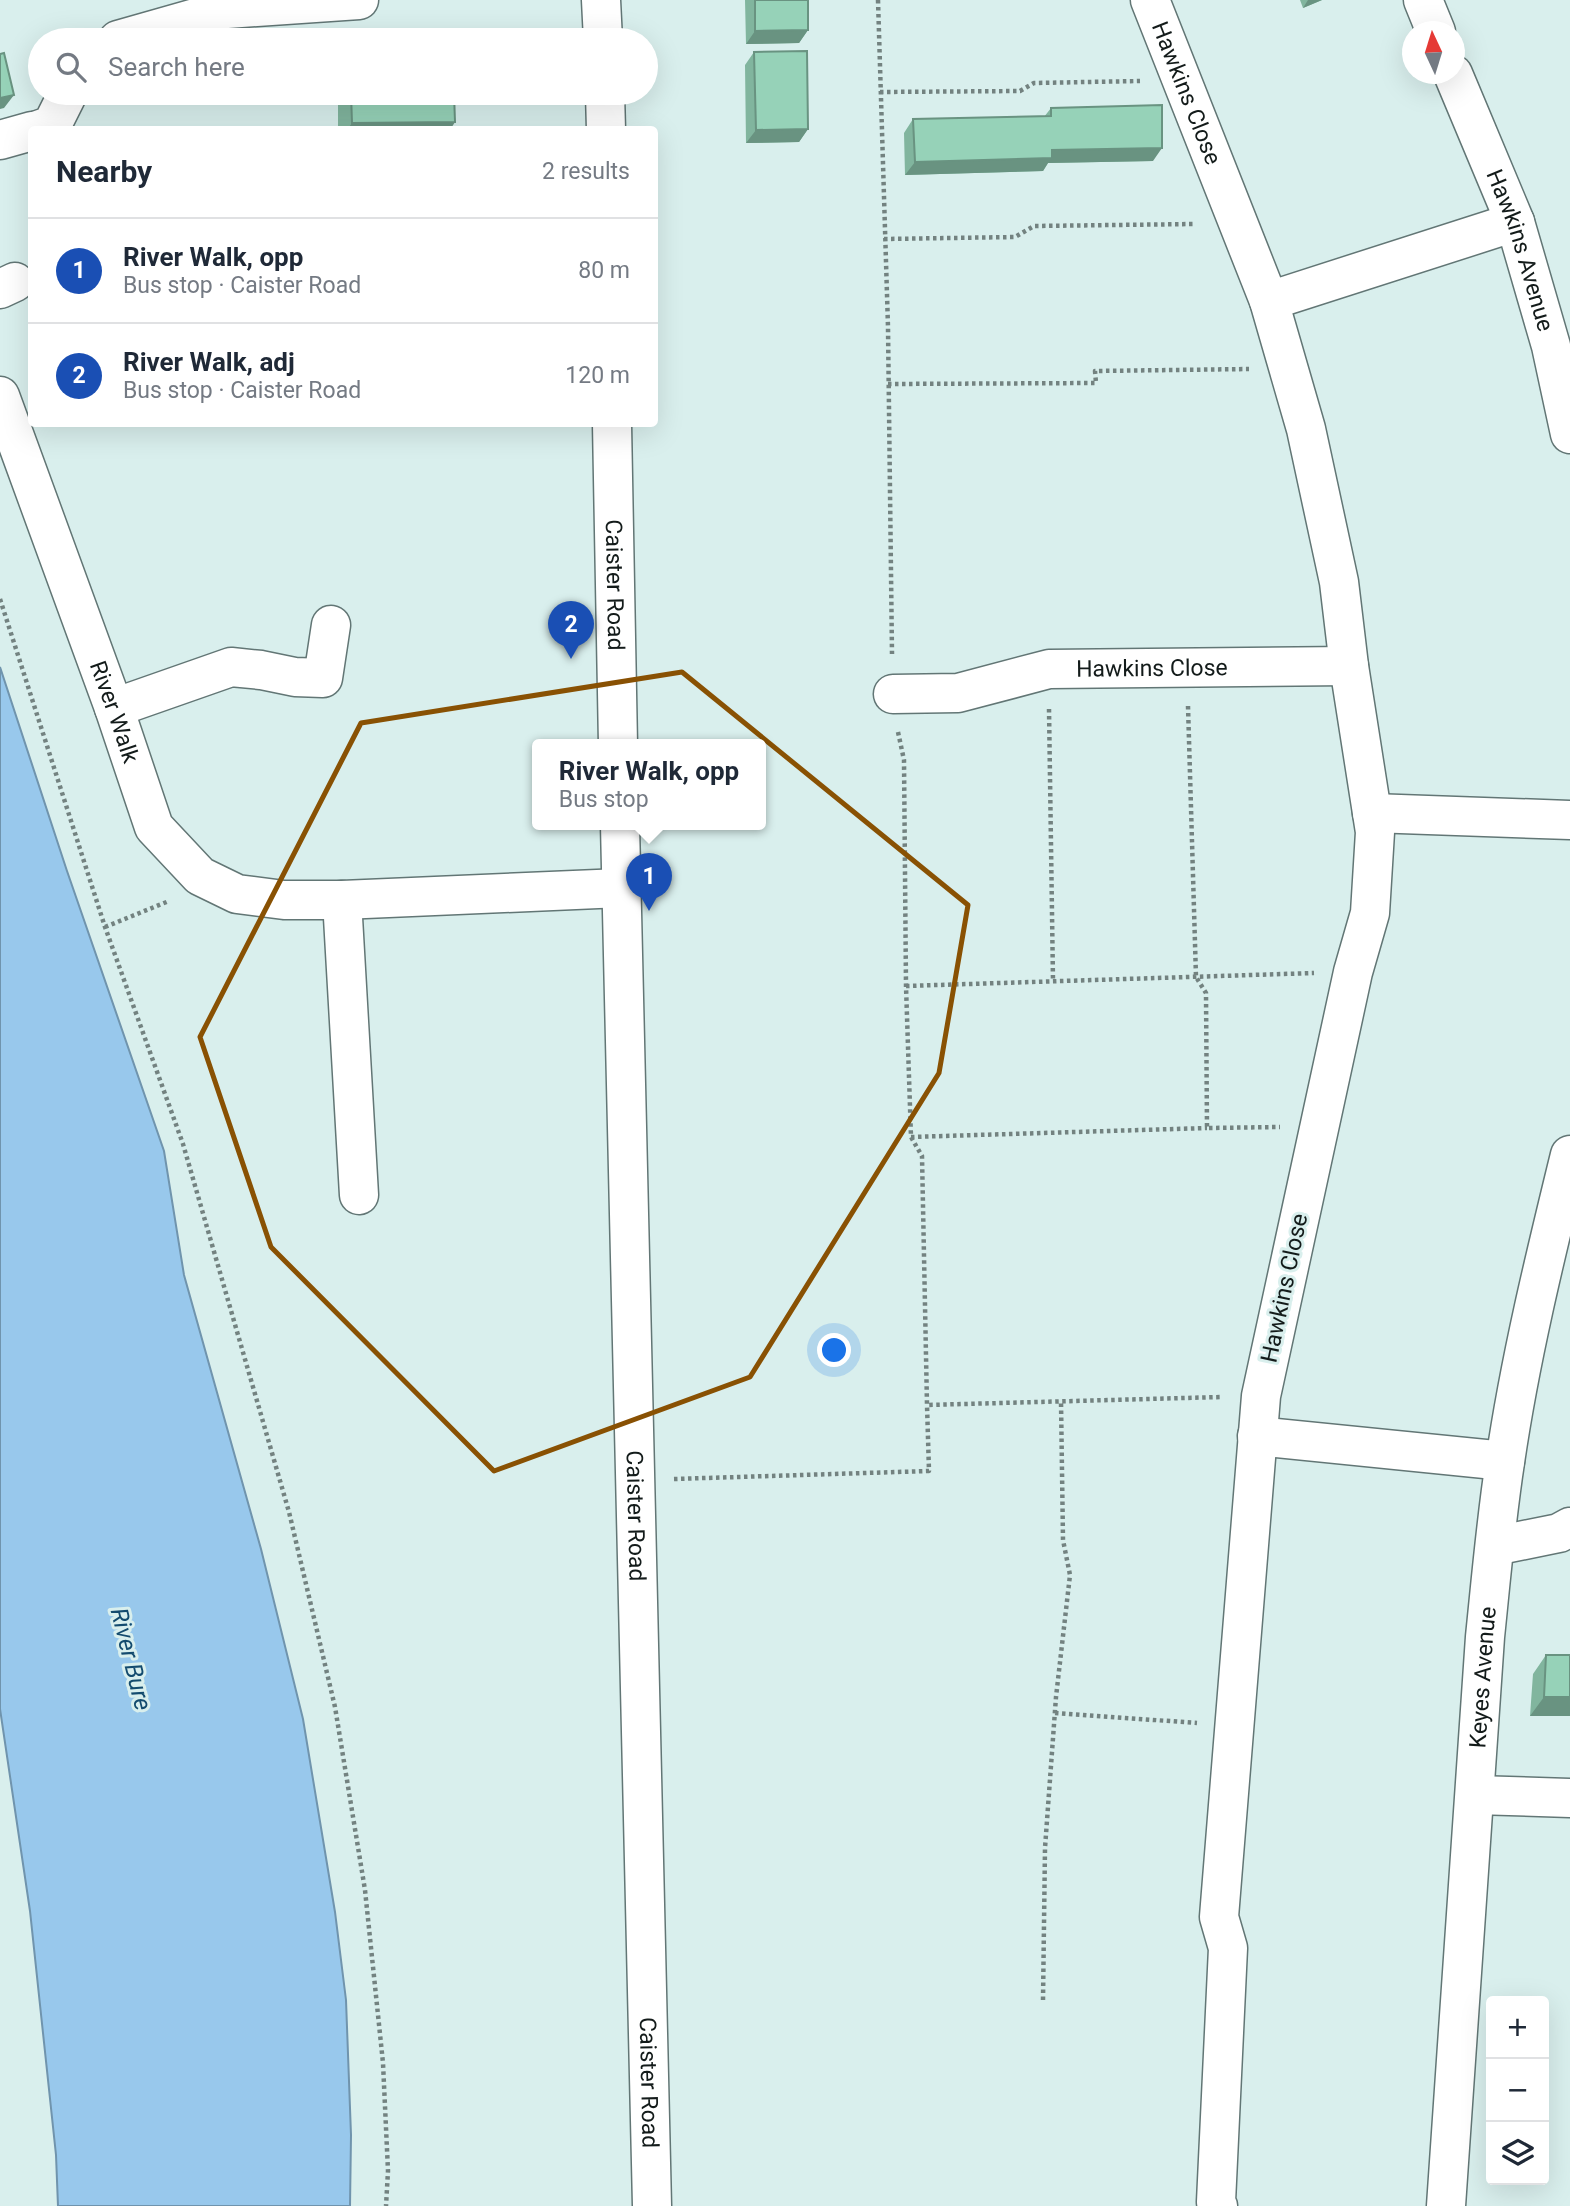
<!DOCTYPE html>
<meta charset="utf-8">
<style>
:root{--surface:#fff;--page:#f6f6f7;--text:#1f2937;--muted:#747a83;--line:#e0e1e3;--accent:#b45309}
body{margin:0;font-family:Roboto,sans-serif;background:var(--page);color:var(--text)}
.controls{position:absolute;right:21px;bottom:21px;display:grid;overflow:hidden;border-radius:7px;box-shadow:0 7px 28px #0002}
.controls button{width:63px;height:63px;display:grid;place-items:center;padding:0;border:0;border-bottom:2px solid var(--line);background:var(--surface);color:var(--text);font:35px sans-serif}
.compass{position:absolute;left:1402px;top:21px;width:63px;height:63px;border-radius:50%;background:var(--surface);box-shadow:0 7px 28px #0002;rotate:356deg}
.you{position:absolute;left:835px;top:1351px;width:24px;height:24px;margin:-18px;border:5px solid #fff;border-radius:50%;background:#1a73e8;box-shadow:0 0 0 10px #1a73e833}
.badge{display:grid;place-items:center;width:46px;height:46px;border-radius:50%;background:var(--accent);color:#fff;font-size:23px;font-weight:700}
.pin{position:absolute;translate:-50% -58px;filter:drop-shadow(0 2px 4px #0008)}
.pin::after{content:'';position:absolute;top:37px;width:24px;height:21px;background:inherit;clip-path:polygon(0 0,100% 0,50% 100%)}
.popup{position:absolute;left:532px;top:739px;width:234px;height:91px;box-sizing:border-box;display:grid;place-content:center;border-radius:7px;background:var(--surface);filter:drop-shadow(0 2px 5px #0005);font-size:23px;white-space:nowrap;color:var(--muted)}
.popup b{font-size:26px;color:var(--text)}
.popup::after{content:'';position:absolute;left:50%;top:100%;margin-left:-14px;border:14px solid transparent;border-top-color:var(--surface)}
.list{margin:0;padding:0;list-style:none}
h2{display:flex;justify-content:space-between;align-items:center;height:91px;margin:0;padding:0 28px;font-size:30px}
h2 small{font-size:23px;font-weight:400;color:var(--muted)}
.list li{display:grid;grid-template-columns:46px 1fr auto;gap:21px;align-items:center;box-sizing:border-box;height:105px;padding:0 28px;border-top:2px solid var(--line)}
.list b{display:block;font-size:26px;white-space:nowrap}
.list p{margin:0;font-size:23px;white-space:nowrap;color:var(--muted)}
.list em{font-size:23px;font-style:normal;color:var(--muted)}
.icon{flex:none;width:38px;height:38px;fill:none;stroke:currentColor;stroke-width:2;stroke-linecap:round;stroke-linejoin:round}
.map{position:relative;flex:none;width:1570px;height:2206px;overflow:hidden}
.search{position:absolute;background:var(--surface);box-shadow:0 7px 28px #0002;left:28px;top:28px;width:630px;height:77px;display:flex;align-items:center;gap:18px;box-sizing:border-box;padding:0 24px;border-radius:38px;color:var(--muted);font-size:26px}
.panel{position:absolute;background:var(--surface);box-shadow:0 7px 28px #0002;left:28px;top:126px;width:630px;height:301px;border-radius:7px}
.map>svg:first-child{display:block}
.water{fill:#98c8ec;stroke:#7094ad;stroke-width:2}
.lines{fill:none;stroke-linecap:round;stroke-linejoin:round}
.minor-casing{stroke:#627675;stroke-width:41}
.major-casing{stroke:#627675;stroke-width:41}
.path{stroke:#738280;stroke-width:4.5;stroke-dasharray:3.5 3.5;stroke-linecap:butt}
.minor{stroke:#fff;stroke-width:38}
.major{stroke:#fff;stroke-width:38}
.wall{fill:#81b59e}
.shaded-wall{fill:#699381}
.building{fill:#96d2b8;stroke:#699381;stroke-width:2}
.marked{fill:none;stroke:#895103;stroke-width:5;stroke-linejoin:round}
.labels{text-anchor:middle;stroke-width:6;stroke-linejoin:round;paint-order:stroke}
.street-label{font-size:23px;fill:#131b1a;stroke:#d9efed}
.water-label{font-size:24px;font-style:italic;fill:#134b6e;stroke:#d9efed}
</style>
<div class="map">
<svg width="1570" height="2206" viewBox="0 0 1570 2206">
<rect width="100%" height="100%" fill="#d9efed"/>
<path class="water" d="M0 667 67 871 164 1151 184 1275 261 1549 303 1719 335 1912 346 2000 351 2135 350 2206H58L56 2155 30 1911 0 1709Z"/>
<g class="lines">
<g class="minor-casing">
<g id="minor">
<path id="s1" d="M1150 0 1269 301 1306 429 1339 582 1349 666 1375 832 1370 913 1353 972 1261 1396 1219 1917 1228 1948 1216 2202 1218 2206"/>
<path d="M1423 0 1436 32"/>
<path d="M118 40 227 9 359 0"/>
<path id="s2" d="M1453 74 1515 222 1551 346 1570 434"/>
<path d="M38 130 52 125 68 93"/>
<path d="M0 140 32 131"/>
<path d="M0 289 15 282"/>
<path d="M1269 301 1515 222"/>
<path id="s3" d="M0 396 114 708 154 827 200 876 237 894 284 900H342L621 888"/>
<path id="s4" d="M893 694 958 693 1049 669 1349 666"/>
<path d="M114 708 231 667 261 670 295 677 323 678 331 625"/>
<path d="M1372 813 1570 820"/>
<path d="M342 900 359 1195"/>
<path d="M1257 1436 1505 1461"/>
<path d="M1495 1546 1559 1533 1570 1527"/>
<path d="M1475 1795 1570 1798"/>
<path id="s5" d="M1446 2206 1485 1637C1491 1579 1496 1520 1505 1462 1520 1359 1545 1257 1570 1155"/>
</g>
</g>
<g class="major-casing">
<g id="major">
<path d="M601 0 603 40"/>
<path d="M605 93 606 130"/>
<path id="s6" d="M612 424 618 745"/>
<path id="s7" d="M620 825 652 2206"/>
</g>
</g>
<path class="path" d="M878 0 888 327 892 654
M880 92 1020 91 1034 83 1140 81
M884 239 1015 237 1034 226 1195 224
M888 384 1096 383 1095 371 1249 369
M0 599 105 927 183 1144 289 1512 335 1707 365 1890 383 2063 388 2171 386 2206
M1188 706 1196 977 1206 993 1207 1128 1280 1127
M1049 709 1053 981
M898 732 904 760 906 986 911 1137 922 1156 927 1405 1221 1397
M105 927 169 901
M906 986 1314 973
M911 1137 1207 1128
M674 1479 929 1471 927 1405
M1055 1713 1197 1723
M1043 2000 1045 1848 1056 1697 1070 1575 1063 1540 1061 1401"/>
<use href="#minor" class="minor"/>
<use href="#major" class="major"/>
</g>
<path class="wall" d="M745 0H808V30L799 43 746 44Z
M1300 0H1322L1303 8Z
M754 52 808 129 799 142 746 143 745 65Z
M338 93H454L450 130H338Z
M1051 108 1153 161 1048 163 1043 171 905 175 904 133 913 119 1044 117Z
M1546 1655 1570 1716H1530L1533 1674Z"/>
<path class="shaded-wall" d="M1308 0H1322L1303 8Z
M808 30 799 43 746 44 755 31Z
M14 95 4 108 0 109V98Z
M455 122 450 130H347L352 123Z
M808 129 799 142 746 143 756 130Z
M1162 148 1153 161 1048 163 1043 171 905 175 915 162 1052 150Z
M1544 1697H1570V1716H1530Z"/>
<path class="building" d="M755 0H808V30L755 31Z
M807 51 808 129 756 130 754 52Z
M4 53 14 95 0 98V54Z
M351 93H454L455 122 352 123Z
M1162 105V148L1052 150V158L915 162 913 119 1051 116V108Z
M1546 1655H1570V1697H1544Z"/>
<path class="marked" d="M682 672 968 905 939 1073 750 1377 494 1471 271 1247 200 1037 361 723Z"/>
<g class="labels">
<g class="street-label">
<text dy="8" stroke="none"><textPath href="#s1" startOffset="100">Hawkins Close</textPath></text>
<text dy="8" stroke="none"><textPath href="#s2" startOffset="189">Hawkins Avenue</textPath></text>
<text dy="8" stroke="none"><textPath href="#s6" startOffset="161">Caister Road</textPath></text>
<text dy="8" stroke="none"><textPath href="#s4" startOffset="262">Hawkins Close</textPath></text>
<text dy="8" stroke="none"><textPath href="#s3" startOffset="336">River Walk</textPath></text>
<text transform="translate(1284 1288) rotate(-78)" y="8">Hawkins Close</text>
<text dy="8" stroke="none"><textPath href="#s7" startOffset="691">Caister Road</textPath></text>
<text dy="8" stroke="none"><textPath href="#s5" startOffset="530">Keyes Avenue</textPath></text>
<text dy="8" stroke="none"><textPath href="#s7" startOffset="1258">Caister Road</textPath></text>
</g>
<g class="water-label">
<text transform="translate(131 1659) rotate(76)" y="8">River Bure</text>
</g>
</g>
</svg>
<div class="controls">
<button>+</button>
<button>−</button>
<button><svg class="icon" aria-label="layers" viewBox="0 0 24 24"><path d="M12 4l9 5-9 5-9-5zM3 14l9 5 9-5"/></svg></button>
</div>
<svg class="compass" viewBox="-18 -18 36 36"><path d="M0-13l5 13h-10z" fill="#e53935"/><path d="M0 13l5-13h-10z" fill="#747a83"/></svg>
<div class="you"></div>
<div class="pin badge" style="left:649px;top:911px;background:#1a4fb4">1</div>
<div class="popup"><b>River Walk, opp</b>Bus stop</div>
<div class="pin badge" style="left:571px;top:659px;background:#1a4fb4">2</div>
<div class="search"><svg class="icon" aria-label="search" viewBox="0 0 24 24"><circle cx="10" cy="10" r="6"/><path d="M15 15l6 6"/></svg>Search here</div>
<section class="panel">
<h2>Nearby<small>2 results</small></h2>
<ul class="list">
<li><span class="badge" style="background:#1a4fb4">1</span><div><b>River Walk, opp</b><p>Bus stop · Caister Road</p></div><em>80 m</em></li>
<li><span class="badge" style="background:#1a4fb4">2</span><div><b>River Walk, adj</b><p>Bus stop · Caister Road</p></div><em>120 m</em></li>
</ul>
</section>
</div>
